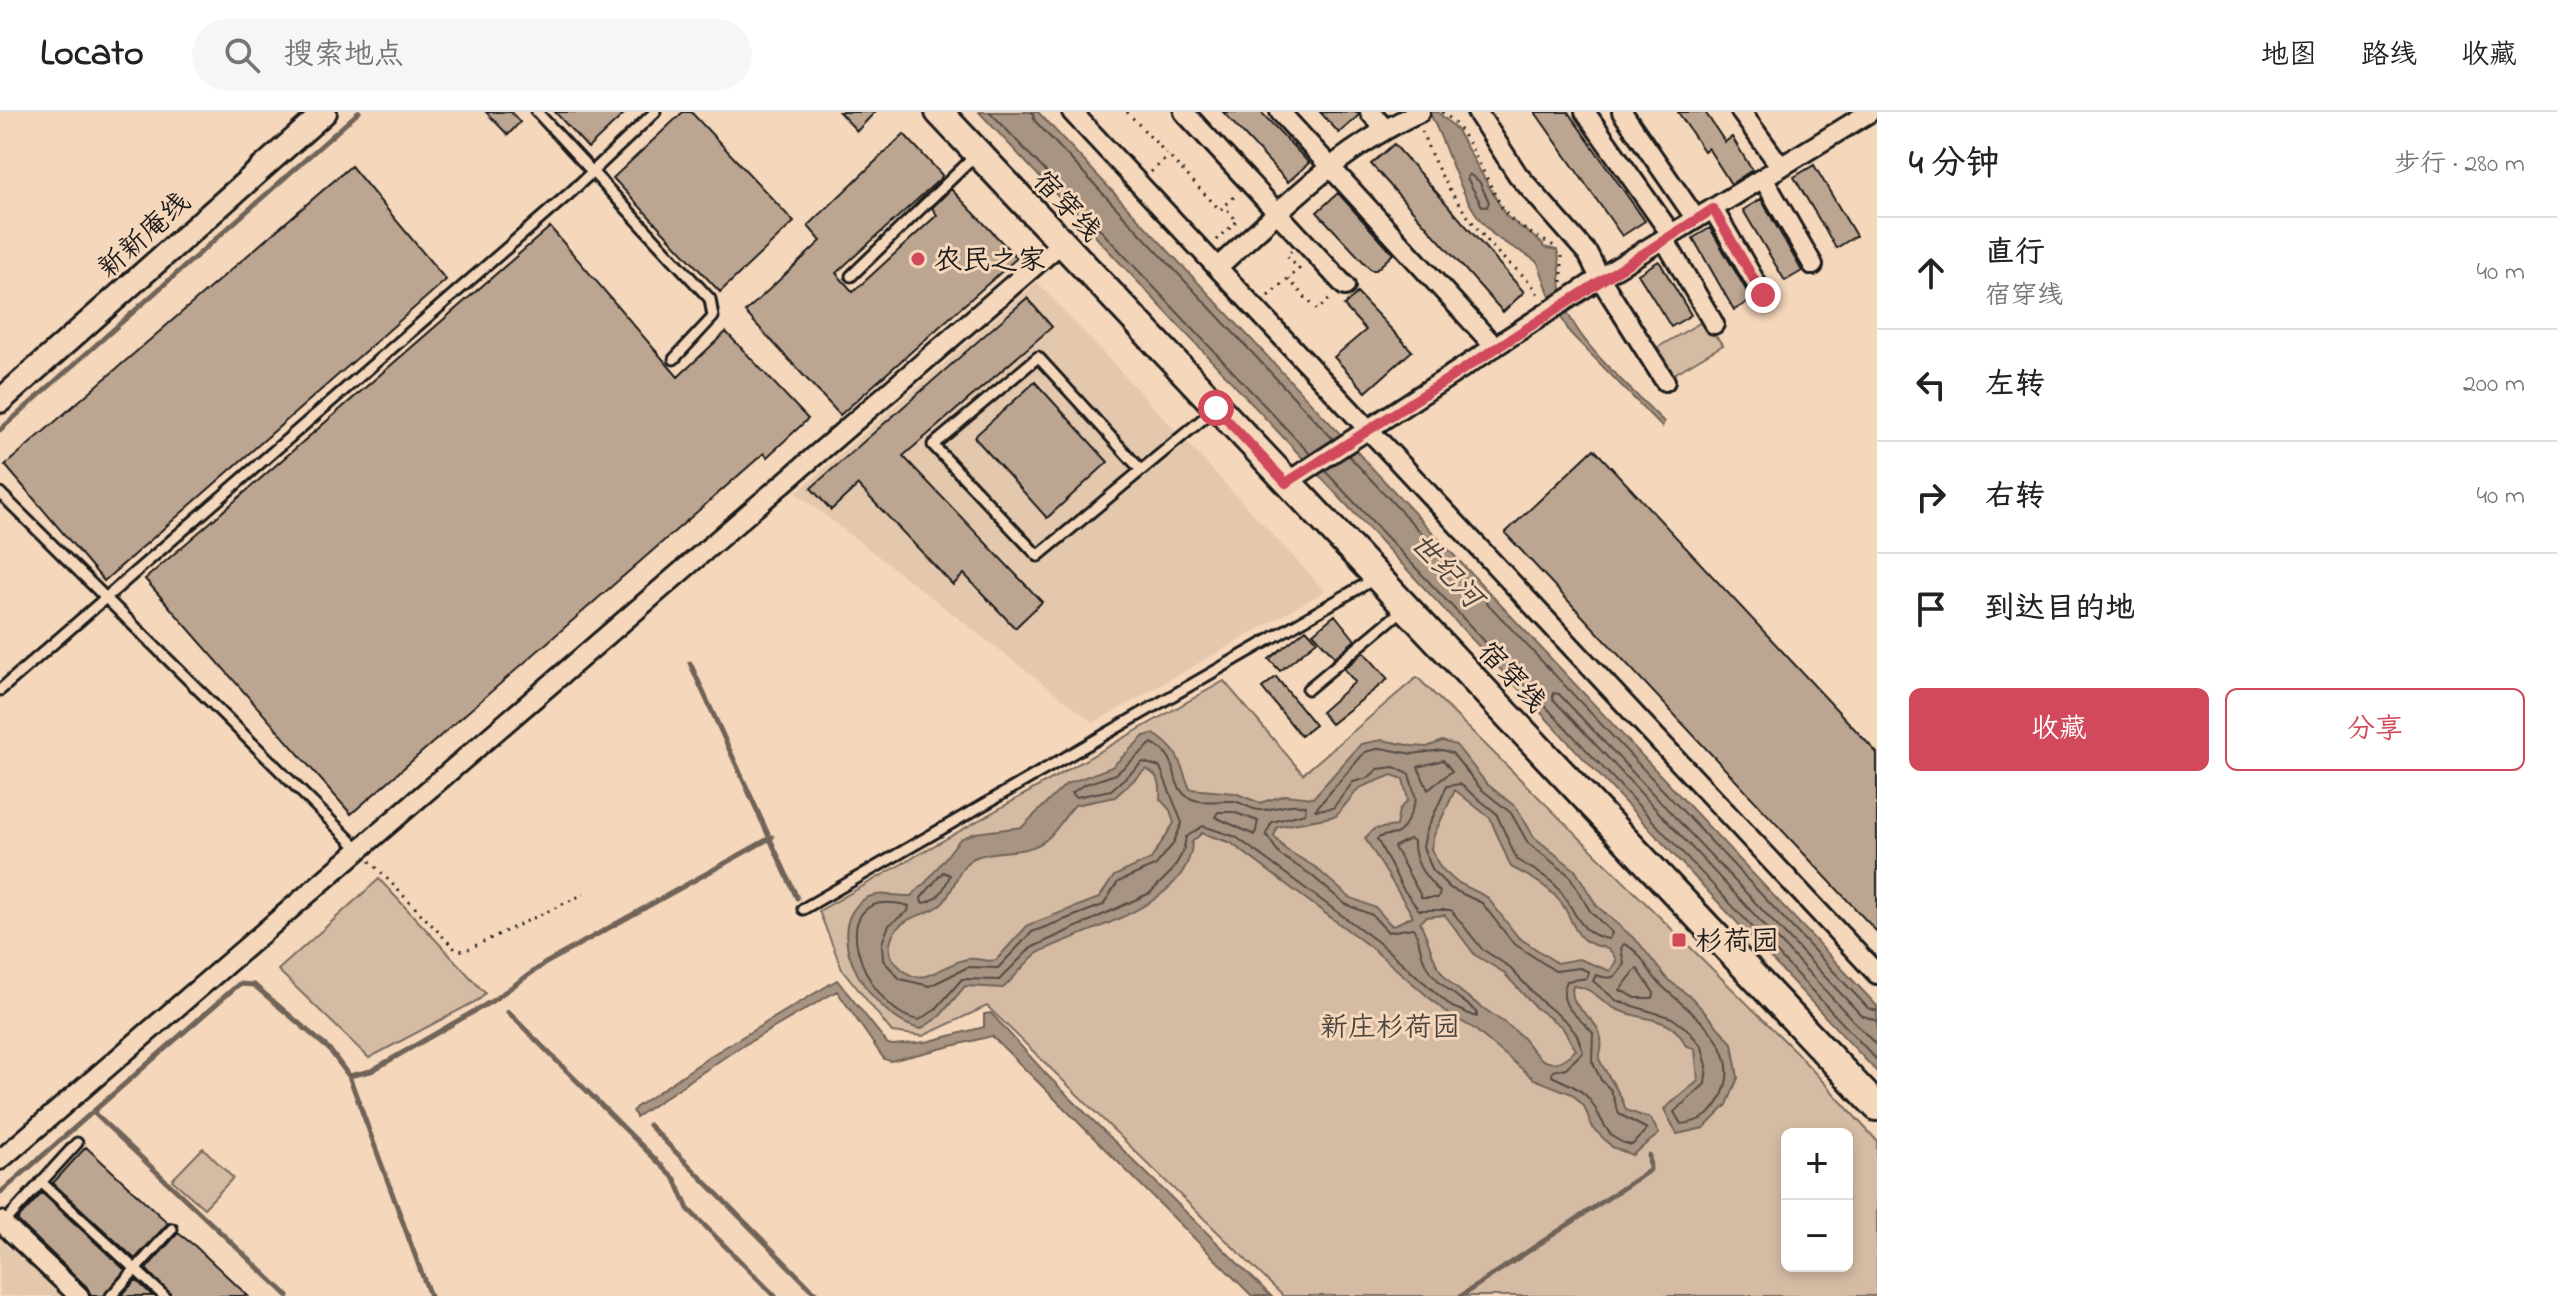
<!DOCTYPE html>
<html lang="zh">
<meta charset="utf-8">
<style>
:root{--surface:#fff;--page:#f6f6f6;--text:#222;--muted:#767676;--line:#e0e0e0;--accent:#d1495b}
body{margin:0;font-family:"Indie Flower","LXGW WenKai TC",sans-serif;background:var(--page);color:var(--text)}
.controls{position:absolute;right:24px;bottom:24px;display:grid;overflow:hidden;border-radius:12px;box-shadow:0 4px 12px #0003}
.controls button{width:72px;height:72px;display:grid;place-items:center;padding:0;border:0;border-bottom:2px solid var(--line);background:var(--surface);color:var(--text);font:40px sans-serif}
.stop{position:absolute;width:24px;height:24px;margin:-18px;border:6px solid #d1495b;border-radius:50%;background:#fff}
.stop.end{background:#d1495b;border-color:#fff;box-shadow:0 2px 8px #0008}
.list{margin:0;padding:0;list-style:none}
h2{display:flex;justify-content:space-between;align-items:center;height:104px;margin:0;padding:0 32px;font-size:34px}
h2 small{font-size:26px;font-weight:400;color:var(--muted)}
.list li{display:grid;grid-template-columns:52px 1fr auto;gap:24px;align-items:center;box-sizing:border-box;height:112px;padding:0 32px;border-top:2px solid var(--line)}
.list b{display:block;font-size:30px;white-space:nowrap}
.list p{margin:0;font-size:26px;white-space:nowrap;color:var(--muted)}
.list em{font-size:26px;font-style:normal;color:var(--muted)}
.actions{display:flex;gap:16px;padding:24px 32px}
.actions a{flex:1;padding:18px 0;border:2px solid var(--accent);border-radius:12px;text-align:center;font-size:28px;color:var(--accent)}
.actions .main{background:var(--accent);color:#fff}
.icon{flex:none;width:44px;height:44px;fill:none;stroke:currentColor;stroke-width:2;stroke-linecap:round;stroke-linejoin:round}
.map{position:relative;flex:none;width:1877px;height:1184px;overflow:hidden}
header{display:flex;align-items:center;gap:48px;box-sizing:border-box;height:112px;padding:0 40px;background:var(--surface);border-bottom:2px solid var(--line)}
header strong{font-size:38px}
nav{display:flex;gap:44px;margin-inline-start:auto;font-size:28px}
.search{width:560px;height:72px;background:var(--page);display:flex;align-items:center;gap:20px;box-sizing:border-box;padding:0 28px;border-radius:44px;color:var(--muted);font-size:30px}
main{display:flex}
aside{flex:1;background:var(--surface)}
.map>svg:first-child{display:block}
.built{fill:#e4c8ae}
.green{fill:#d5bba4;stroke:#786c60;stroke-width:2;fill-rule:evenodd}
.water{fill:#a89482;stroke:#706459;stroke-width:2;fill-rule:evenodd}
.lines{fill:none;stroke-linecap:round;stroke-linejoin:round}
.shore{stroke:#544c45;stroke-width:2}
.stream{stroke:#706459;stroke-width:5}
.building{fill:#bca691;stroke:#1c1c1c;stroke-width:2}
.service-casing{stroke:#1c1c1c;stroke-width:15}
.minor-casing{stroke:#1c1c1c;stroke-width:24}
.tertiary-casing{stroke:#1c1c1c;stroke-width:28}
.secondary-casing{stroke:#1c1c1c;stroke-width:32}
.path{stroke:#1c1c1c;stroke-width:3;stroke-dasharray:2 6;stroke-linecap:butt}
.service{stroke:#f5d7bb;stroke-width:9}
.minor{stroke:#f5d7bb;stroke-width:18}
.tertiary{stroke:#f5d7bb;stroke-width:22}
.secondary{stroke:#f5d7bb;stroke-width:26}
.route{stroke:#d1495b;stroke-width:10}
.poi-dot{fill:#d1495b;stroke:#f5d7bb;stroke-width:3}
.labels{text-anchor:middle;stroke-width:6;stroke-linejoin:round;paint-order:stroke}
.street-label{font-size:28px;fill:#1c1c1c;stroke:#f5d7bb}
.poi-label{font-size:28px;fill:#1c1c1c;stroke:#f5d7bb;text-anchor:start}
.park-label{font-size:28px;fill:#4a443e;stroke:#f5d7bb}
.water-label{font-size:30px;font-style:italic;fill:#4d4640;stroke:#f5d7bb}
</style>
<header>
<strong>Locato</strong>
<div class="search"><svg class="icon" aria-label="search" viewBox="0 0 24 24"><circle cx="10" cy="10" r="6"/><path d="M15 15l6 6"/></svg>搜索地点</div>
<nav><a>地图</a><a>路线</a><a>收藏</a></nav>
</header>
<main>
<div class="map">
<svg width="1877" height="1184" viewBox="0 0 1877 1184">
<rect width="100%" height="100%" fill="#f5d7bb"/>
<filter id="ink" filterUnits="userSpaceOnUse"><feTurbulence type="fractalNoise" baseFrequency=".0125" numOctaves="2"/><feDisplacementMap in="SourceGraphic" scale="16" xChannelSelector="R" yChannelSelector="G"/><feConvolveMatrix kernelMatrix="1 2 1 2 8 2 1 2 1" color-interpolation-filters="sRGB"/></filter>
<g filter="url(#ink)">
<path class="built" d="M1037 170 1325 479 1094 611 796 381Z
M0 1127 61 1184H0Z"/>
<path class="green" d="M1703 209 1723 233 1669 265 1653 238Z
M1417 565 1795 939 1877 1029V1184H1283L987 894 923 924 892 920 842 857 819 799 1224 569 1303 662ZM1787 1022H1847V1154H1787Z
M379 767 485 881 480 887 369 946 278 858Z
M203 1036 233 1066 204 1096 172 1068Z"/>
<path class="water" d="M979 0H1038L1877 894V960Z
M1429 0H1438L1456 17 1506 104 1543 132V135L1557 138C1563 157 1557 173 1564 192 1580 235 1632 277 1664 310L1662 315 1570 221 1551 187 1538 151C1522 137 1501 133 1487 116 1458 84 1449 37 1429 0Z
M1154 622C1181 639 1179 651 1190 677L1235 681 1260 691 1285 683 1313 686 1361 632 1382 628 1412 634 1427 635 1442 629 1456 633 1487 672 1517 696 1534 725 1575 758 1597 794 1639 831 1667 867 1692 886 1732 931 1738 966 1727 993 1704 1016 1677 1022 1664 997 1698 969 1695 937 1685 933C1674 903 1640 909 1616 897 1599 889 1593 875 1573 874 1566 904 1613 903 1599 947 1608 966 1620 978 1626 998L1651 1007 1659 1022 1632 1043 1612 1035 1593 1016 1584 994 1572 982 1534 967 1473 916 1448 902 1373 837 1231 731 1202 721 1192 730C1190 795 1083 817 1038 841 1026 849 1015 866 1003 876L965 874 940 904 921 917C878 910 816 824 863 788 876 778 896 785 911 784L927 769 960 727 975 721 1022 715 1066 672 1112 655 1144 624ZM1146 657C1160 664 1161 672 1160 687L1170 698 1174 711 1151 747 1114 764 1099 786 1028 813 996 848C985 851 979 845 967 847 937 853 920 884 893 847 887 839 890 827 895 819 906 803 928 804 942 792 954 780 957 756 972 747 995 735 1028 745 1048 726 1058 717 1065 703 1075 693L1115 685ZM1392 663 1403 667 1408 688 1399 698 1396 714 1374 717 1365 726 1413 804 1392 814 1376 796 1349 785 1315 755 1285 737 1274 724 1277 715 1336 704 1359 676ZM1455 678 1490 706 1511 755C1531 765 1552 776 1564 795 1571 806 1573 818 1583 827 1595 838 1611 830 1616 849L1610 859 1579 847 1557 851 1518 825 1487 785 1455 769 1440 755 1431 737 1434 723ZM1445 803 1475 843 1503 860 1535 895 1562 915 1576 938C1567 945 1559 953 1548 950 1536 947 1529 932 1521 924 1498 903 1460 885 1442 861 1430 845 1430 828 1420 811L1426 805Z
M837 868 888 932 893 933 926 930 984 915V902L991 901 1046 962 1271 1184H1252L992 924 891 949 884 947 837 879 734 939 636 1005 633 999 635 996 712 943Z"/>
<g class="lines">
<path class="shore" d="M990 0 1310 342
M1032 0 1035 9 1333 327
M1469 62 1479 69 1489 90 1487 95 1482 94 1467 66Z
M1348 343 1868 896 1877 899
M1325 359 1877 948
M1152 631C1182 647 1168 665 1184 682 1196 694 1219 688 1233 689 1243 690 1251 699 1263 698 1279 697 1288 690 1306 694L1305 701 1272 710 1266 722 1280 743 1310 762 1345 792 1372 803 1388 820 1413 816C1420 827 1419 835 1423 846 1432 870 1458 884 1477 900V905L1452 895 1378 830 1236 725 1203 714 1186 725 1183 740 1172 759 1150 781 1031 836 999 868 962 867 935 898 919 908C865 901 814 769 909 794L908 799 889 813 882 831 883 848 900 867 930 874 968 855 998 856 1032 820 1103 793 1118 770 1156 753 1173 732 1182 711 1160 655 1143 650 1111 678 1076 685 1072 681 1083 673 1116 662Z
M1381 636 1412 642 1442 638 1452 641 1481 677 1511 701 1528 731 1569 763 1590 799 1612 821 1609 827C1575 822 1576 793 1554 772 1542 761 1530 756 1517 748L1496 701 1460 672 1447 674 1426 720 1423 735 1433 759 1450 776 1482 791 1513 831 1555 859 1580 856 1589 860 1587 866 1567 869C1555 894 1579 904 1593 921L1592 949 1601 968 1611 978 1619 1002 1647 1017 1632 1033C1605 1029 1603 1006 1590 988 1580 975 1565 971 1552 964L1553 959 1566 956 1583 940 1577 923 1567 910 1541 889 1508 854 1482 837 1451 798H1419L1403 777 1377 727C1384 722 1388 724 1396 722 1405 719 1413 696 1416 687L1409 662 1394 655 1378 657 1368 666 1353 670 1333 696 1315 698 1365 640Z
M1443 648 1452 659 1428 678 1418 655Z
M1233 700 1258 709 1255 723 1215 705 1218 700Z
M1409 727 1414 729C1413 751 1426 766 1440 780L1438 786H1422L1394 735Z
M943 760 950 763C945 776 938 790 922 791L921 786Z
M1624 832C1643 840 1647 860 1661 873 1691 902 1743 933 1723 981 1715 1001 1702 1010 1681 1012L1674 1000 1705 972 1707 954 1702 935 1687 917 1672 906 1617 889 1593 869 1596 863C1611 868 1616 867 1624 852L1621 836Z
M1637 856 1654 881 1653 886H1636L1620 878Z
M1877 909 1861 903 1559 582 1553 581V587L1877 934"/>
<path class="stream" d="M0 318 359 0
M690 551 797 786
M508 900 675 1067 688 1097 775 1184
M349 964 371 959 492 889 544 852 772 725
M93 1000 288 1184
M649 1013 818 1184
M0 1081 239 872 254 873 329 937 349 964 430 1184
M1461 1184 1650 1058 1649 1043"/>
</g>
<path class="building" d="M486 0H511L520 10 508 23Z
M555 0H626L588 36Z
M683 0H691L794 110 720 180 613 66Z
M839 0H875L857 19Z
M1223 0H1261L1309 51 1288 70Z
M1320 0H1358L1359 3 1339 21Z
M1535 0H1568L1645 109 1622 124Z
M1678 0H1705L1725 30 1732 25 1752 58 1731 72 1708 36 1704 39Z
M904 22 942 63 941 66 836 161 853 180 937 103 932 96 951 77 1017 146 840 303 745 200 821 129 808 114Z
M1394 32 1524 180 1503 200 1371 52Z
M1814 53 1856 124 1836 136 1794 65Z
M351 54 446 168 104 469 5 353Z
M1338 81 1393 142 1376 158H1371L1317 100Z
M1761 87 1802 159 1785 169 1743 98Z
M550 115 678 265 726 220 808 307 767 345 764 341 714 385 351 702 145 467Z
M1710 116 1752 188 1734 198 1693 126Z
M1659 149 1691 203 1671 215 1638 162Z
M1357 181 1412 239 1366 280 1334 245 1366 218 1344 194Z
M1027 186 1052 215 903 344 1042 490 1015 516 964 462 953 473 858 373 831 398 811 376Z
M1035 270 1108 350 1047 406 974 325Z
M1594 337 1877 641V820L1505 421Z
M1335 503 1355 528 1335 545 1313 521Z
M1306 517 1317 529 1280 559 1269 547Z
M1364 540 1388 567 1331 612 1321 600 1355 570 1344 557Z
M1276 565 1315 613 1301 624 1262 576Z
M86 1035 168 1111 135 1147 53 1071Z
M42 1081 125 1158 104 1184H91L87 1175 17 1108Z
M178 1121 195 1134 248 1184H171L146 1157Z
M136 1168 153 1184H121Z"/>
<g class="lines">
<g class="service-casing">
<path id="service" d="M537 0 710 187 713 205 674 247
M851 164 975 44
M1141 358 1038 245 933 333 1038 444 1216 296
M0 381 359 737
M1308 577 1405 496
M0 578 571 80 655 0
M803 797 1376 466
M41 1070 164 1184
M3 1112 77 1031
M111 1184 172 1117"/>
</g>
<g class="minor-casing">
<path id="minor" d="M1072 0 1877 862
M1184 0 1345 174
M1280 0 1495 235
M1370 0 1385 17
M1477 0 1518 63 1588 142 1600 166 1665 269
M1585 0 1671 122
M1622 0 1696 107
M1741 0 1781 55
M1763 66 1813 153
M1713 97 1763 183
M1664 127 1714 212
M1218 155C1282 97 1340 36 1420 0
M1286 371 1600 166 1870 0
M0 1048 1060 132
M0 1109 79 1184"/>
</g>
<g class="tertiary-casing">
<path id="tertiary" d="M0 289 325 0"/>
</g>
<g class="secondary-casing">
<path id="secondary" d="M939 0 1877 995"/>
</g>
<path class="path" d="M1127 0 1220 98 1236 83
M1442 0C1467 16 1486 69 1502 95 1514 115 1538 125 1558 136
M1422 19C1438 66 1465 104 1498 141 1513 157 1531 165 1540 187
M1151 60 1169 44
M1217 128 1237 109 1224 94
M1288 167 1317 198 1333 184
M1562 170V142
M1268 184 1299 157 1287 144 1291 139
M370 749 455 837 464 839 584 782"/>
<use href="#service" class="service"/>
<use href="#minor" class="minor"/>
<use href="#tertiary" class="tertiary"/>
<use href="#secondary" class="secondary"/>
</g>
</g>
<g class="lines" filter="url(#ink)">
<path class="route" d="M1216 296 1286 371 1713 97 1763 183"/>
</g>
<g class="poi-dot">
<circle cx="918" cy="147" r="8"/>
<rect x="1671" y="820" width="16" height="16" rx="4"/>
</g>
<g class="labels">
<g class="street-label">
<text transform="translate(1068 93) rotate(47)" y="10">宿穿线</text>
<text transform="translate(143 122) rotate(-42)" y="10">新新庵线</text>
<text transform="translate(1513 564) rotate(47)" y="10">宿穿线</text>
</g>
<g class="poi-label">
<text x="934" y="157">农民之家</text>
<text x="1695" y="838">杉荷园</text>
</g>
<g class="park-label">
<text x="1390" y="924">新庄杉荷园</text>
</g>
<g class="water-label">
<text transform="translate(1447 458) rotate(47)" y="10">世纪河</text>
</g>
</g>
</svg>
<div class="controls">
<button>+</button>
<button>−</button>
</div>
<div class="stop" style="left:1216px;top:296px"></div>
<div class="stop end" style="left:1763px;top:183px"></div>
</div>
<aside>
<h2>4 分钟<small>步行 · 280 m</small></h2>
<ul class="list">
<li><svg class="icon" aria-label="ahead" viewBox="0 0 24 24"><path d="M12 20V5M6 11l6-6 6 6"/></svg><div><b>直行</b><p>宿穿线</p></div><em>40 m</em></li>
<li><svg class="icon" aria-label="left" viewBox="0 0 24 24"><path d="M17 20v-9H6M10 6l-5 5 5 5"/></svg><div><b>左转</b></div><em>200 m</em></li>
<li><svg class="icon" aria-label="right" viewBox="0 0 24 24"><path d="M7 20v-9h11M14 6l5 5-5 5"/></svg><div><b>右转</b></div><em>40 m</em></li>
<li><svg class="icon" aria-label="arrive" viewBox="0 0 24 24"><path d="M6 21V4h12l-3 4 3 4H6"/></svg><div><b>到达目的地</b></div></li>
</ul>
<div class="actions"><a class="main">收藏</a><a>分享</a></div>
</aside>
</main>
